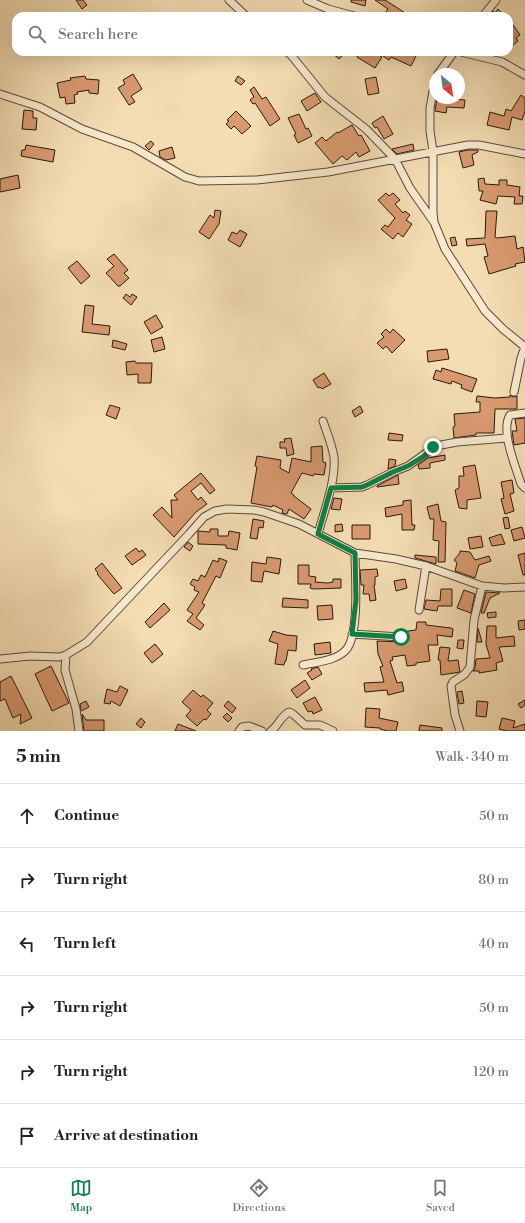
<!DOCTYPE html>
<meta charset="utf-8">
<style>
:root{--surface:#fff;--page:#f6f6f6;--text:#202124;--muted:#757577;--line:#e0e0e0;--accent:#0b8043}
body{margin:0;font-family:"Libre Bodoni",serif;background:var(--page);color:var(--text)}
.compass{position:absolute;left:429px;top:68px;width:36px;height:36px;border-radius:50%;background:var(--surface);box-shadow:0 4px 16px #0002;rotate:151deg}
.stop{position:absolute;width:12px;height:12px;margin:-9px;border:3px solid #0b8043;border-radius:50%;background:#fff}
.stop.end{background:#0b8043;border-color:#fff;box-shadow:0 1px 4px #0008}
.list{margin:0;padding:0;list-style:none}
h2{display:flex;justify-content:space-between;align-items:center;height:52px;margin:0;padding:0 16px;font-size:17px}
h2 small{font-size:13px;font-weight:400;color:var(--muted)}
.list li{display:grid;grid-template-columns:26px 1fr auto;gap:12px;align-items:center;box-sizing:border-box;height:64px;padding:0 16px;border-top:1px solid var(--line)}
.list b{display:block;font-size:15px;white-space:nowrap}
.list em{font-size:13px;font-style:normal;color:var(--muted)}
.icon{flex:none;width:22px;height:22px;fill:none;stroke:currentColor;stroke-width:2;stroke-linecap:round;stroke-linejoin:round}
.map{position:relative;flex:none;width:525px;height:731px;overflow:hidden}
.search{position:absolute;background:var(--surface);box-shadow:0 4px 16px #0002;left:12px;right:12px;top:12px;height:44px;display:flex;align-items:center;gap:10px;box-sizing:border-box;padding:0 14px;border-radius:12px;color:var(--muted);font-size:15px}
.sheet{height:436px;background:var(--surface)}
nav{display:flex;justify-content:space-around;align-items:center;box-sizing:border-box;height:56px;border-top:1px solid var(--line);background:var(--surface);font-size:11px;color:var(--muted)}
nav a{display:grid;justify-items:center;gap:2px}
nav .on{color:var(--accent)}
.map>svg:first-child{display:block}
.building{fill:#da9a70;stroke:#28190f}
.lines{fill:none;stroke-linecap:round;stroke-linejoin:round}
.street-casing{stroke:#5b4a38;stroke-width:9}
.street{stroke:#f8e9ce;stroke-width:7}
.route{stroke:#0b8043;stroke-width:5}
</style>
<div class="map">
<svg width="525" height="731" viewBox="0 0 525 731">
<rect width="100%" height="100%" fill="#f4ddb3"/>
<filter id="stains"><feTurbulence type="fractalNoise" baseFrequency=".005" numOctaves="4"/><feColorMatrix values="0 0 0 0 .2 0 0 0 0 .09 0 0 0 0 .02 0 0 0 .5 -.17"/></filter>
<radialGradient id="worn" r=".72"><stop offset=".6" stop-color="#630" stop-opacity="0"/><stop offset="1" stop-color="#630" stop-opacity=".3"/></radialGradient>
<path class="building" d="M76 0H83L87 5 82 9Z
M351 0H366L365 6 351 2Z
M375 0H385L410 16H387L384 14 388 9Z
M498 9 502 13 500 16H489L493 11 495 13Z
M509 19 520 35 516 38 518 41 512 46 509 41Z
M331 52H346L339 59Z
M360 52H374L382 57 375 68 357 57Z
M380 52H418L411 66 391 57 389 60 383 56 384 54Z
M133 74 142 89 131 96 135 102 129 105 118 88 125 84 123 80Z
M85 76 86 79 99 80 98 94 89 93V90L77 92 78 94 74 95 75 103 66 104 65 97 60 98 57 83 71 80 70 78Z
M238 76 245 81 241 85 235 81Z
M376 77 379 93 368 95 365 79Z
M254 87 262 99 266 97 280 119 270 126 255 103 253 104 250 100 254 97 250 90Z
M315 93 321 102 307 111 301 101Z
M521 95 525 98V111L522 120 512 117 509 130 487 125 490 112 504 116 506 109 511 111Z
M437 98 465 100 464 108 447 107 446 113 435 111Z
M24 110 33 111V118H37L36 130 22 129Z
M236 111 251 126 242 134 234 126 231 129 226 124 229 121 227 120Z
M299 114 306 129 308 128 312 136 298 143 294 135 296 134 288 118Z
M383 116 393 134 384 139 377 127 375 128 372 123Z
M352 125 359 136 361 135 370 151 359 157 356 152 347 160 342 156 333 164 315 143 322 137 326 141 337 132 338 133Z
M151 141 154 144 149 150 145 146Z
M413 144 414 150 397 154 392 149Z
M26 145 55 150 53 162 21 156 22 150H25Z
M172 147 175 158 166 160 160 157 159 151Z
M468 150H478V152L472 155 474 165 463 168 459 152Z
M18 175 20 188 0 192V179Z
M484 178 485 184 499 185V180H507V185L520 187 519 196H523L522 204H514L515 197 498 196 496 204 480 200 483 191H479L478 179Z
M386 193 389 196 393 193 400 200 395 204 403 213 405 211 410 215 406 220 412 224 403 237 398 233 393 239 381 229 385 225 388 227 395 218 378 200Z
M215 210 221 211 219 224 209 239 199 232 210 215 214 218Z
M486 211H497L495 237 497 238 515 236 517 249 523 247 525 262 515 264 516 266 489 274 484 257 488 256 485 244 467 246 466 239 485 238Z
M240 230 247 234 240 247 228 240 232 232 237 234Z
M455 237 457 245 452 246 450 238Z
M114 254 128 270 124 273 129 278 120 286H118L106 273 114 266 107 259Z
M77 261 90 276 81 284 68 268Z
M126 294 130 297 132 294 137 297 131 305 123 298Z
M85 305 94 306 92 324 110 326 109 335 82 332Z
M156 315 163 327 151 334 144 322Z
M386 329 390 333 393 329 405 340 392 353 386 346 383 349 377 343 384 337 381 334Z
M162 337 165 349 154 352 151 340Z
M113 340 127 344 125 350 112 347Z
M447 349 449 359 428 362 427 351Z
M135 361 136 363H152L151 383H138V374L127 375 126 362Z
M442 368 477 379 472 392 461 388 462 385 452 381 451 384 433 379 436 370 441 372Z
M324 373 331 384 322 389 320 387 318 388 313 380Z
M510 395 513 397 517 396V409H495L494 433H476V435L454 438 453 427 455 426 454 414 480 412V402H476L477 396 495 398 510 397Z
M110 405 120 408 116 419 106 415Z
M360 406 363 412 355 417 352 411Z
M525 418V443L514 445 512 431H517L515 419Z
M389 433 403 435 402 441 388 440Z
M291 438 294 454 287 456 286 448H280V442H285L284 439Z
M322 446 323 462 326 463 324 475 314 474 313 476 302 473 291 493 294 495V496L311 509 304 519 289 509 287 514 282 513 283 510 273 505 272 507 251 503 257 467 255 466 257 456 281 460 280 468 289 473 292 458 311 462V447Z
M445 455V460L430 463V468L419 469 418 465 428 458Z
M389 459 396 460 395 466 388 469Z
M475 465 481 498 467 500V509L459 508 455 490 459 488V476H464L463 467Z
M201 473 215 490 210 494 201 483 191 491 198 500 201 497 207 504 196 512 174 537 153 515 162 507 172 518 171 500H178L174 495Z
M398 475 399 484 377 487V486Z
M512 480 514 493 510 494 514 511 505 514 501 499 504 498 501 482Z
M334 498 342 499 340 510 331 509Z
M411 500 412 525H415L414 530H402V514L386 517 385 508 403 505V501Z
M438 504 441 521 446 522 445 562H438L439 541 433 540 434 519H430L427 507Z
M508 517 510 528 505 529 503 518Z
M253 519 264 521 263 528 259 527 257 539 250 538Z
M342 524 343 531 335 532V525Z
M352 525H370V539H352Z
M522 527 525 538 514 541 511 530Z
M210 529H218V536H228L229 531 240 533 237 550 226 548V545L198 544V531L210 532Z
M501 534 505 544 492 546 489 538Z
M481 536 483 547 470 549 468 538Z
M188 542 193 546 190 551 184 547Z
M136 548 139 552 142 550 146 555 132 565 125 556Z
M460 551 470 552 475 560 489 556 491 561 479 565 475 578 455 571 457 563 454 560 460 553Z
M525 553V575H523L518 555Z
M415 555 436 557V564L415 558Z
M267 557 281 559 279 574 264 571 262 582 251 581 252 562 266 564Z
M219 558 227 561 220 578 216 576 202 603 205 605 196 618 204 625 200 630 187 621 193 614 187 610 199 592 194 590 195 587 190 584 193 579 198 581 201 575 205 577 213 560 218 562Z
M102 563 122 588 114 594 97 574 98 573 95 569Z
M298 565H309V576L316 577 315 582 328 583 333 582V579H341V588L314 589 310 588 311 584H298Z
M377 569 378 576 375 577V585H374L376 600 370 601 369 594H363L364 585H361L360 570Z
M405 579 407 588 396 591 394 581Z
M441 589H452V606H438L437 611 424 609 426 600 440 601Z
M464 590 475 594 471 613 457 608Z
M486 592 500 593 490 598 484 613H481Z
M283 598 308 600V608L282 607Z
M164 603 170 610 150 628 145 622Z
M332 605 333 619 318 620 317 606Z
M496 612V617L488 618 487 613Z
M525 620V629L519 630 518 621Z
M417 622H426V625L451 628 453 629 452 637 437 635 438 645H428L430 661 416 663V665L407 666 405 655 392 657 393 660 390 661 397 683 402 682 404 691 388 695 387 690 365 692 364 683 384 682 380 667 383 666 378 654 377 641 403 642 406 637 404 633 401 632 416 630Z
M487 626H496V638L514 636 515 646 499 647 503 661 496 663 497 670 479 673V671H473L475 668 476 659 490 658 486 644Z
M478 628 482 642H477Z
M273 631 286 635 297 636 296 651 288 650 286 661H285L284 665 275 664 278 644 269 641Z
M458 640H464L463 649 457 648Z
M330 642 331 653 315 655 314 644Z
M155 644 163 654 152 663 144 653Z
M440 647 450 648 448 661 458 660 460 672 441 675 440 660H438Z
M51 666 69 703 52 711 35 674Z
M318 667 322 674 312 680 307 673 312 670 311 669Z
M11 676 32 718 20 724 21 714 13 718 5 699 0 701V682Z
M305 680 310 688 297 698 291 690Z
M120 686 128 690 120 706 111 701 110 704 104 703 107 689 117 692Z
M193 690 201 697 203 695 213 703 207 710 211 714 206 720 204 719 197 726 186 716 191 710 182 702Z
M462 691 464 703 459 704 457 692Z
M315 697 322 710 313 714 312 711 308 712 303 703Z
M525 700V705L521 708 518 704Z
M86 701 89 707 81 711 80 704Z
M228 701 236 708 232 713 224 706Z
M477 701 488 702 486 717 476 716Z
M366 708 380 709 379 718 398 722 396 731H387L380 729V728L365 727Z
M227 713 232 718 228 722 223 717Z
M82 714 86 720H104V731H84Z
M141 718 145 722 141 728 136 724Z
M502 718 515 721 513 728 525 724V731H507L499 729Z
M178 724 196 731H175Z
M420 725 442 728V731H419Z"/>
<g class="lines">
<g class="street-casing">
<path id="street" d="M229 0 246 16
M307 0 328 9 354 16
M483 16 496 0
M287 52 291 55 325 97 366 129 395 159 410 188 433 221
M461 52 502 62 525 75
M438 74 454 52
M435 80 430 108V131L433 151V212L434 222 445 249 485 311 503 329 525 347
M0 94 40 107 82 129 133 147 185 177 199 181 257 180 328 172 468 145H479L525 154
M514 392 521 358 525 347
M525 413 510 415C500 431 516 467 521 484L525 488
M331 488 362 487 367 485 393 472 408 466 436 446 457 442 507 438
M318 534C324 511 336 481 334 457 332 445 327 433 323 421
M419 610 426 566
M352 634 401 637
M66 655 65 670 76 709 79 731
M0 659 30 656 59 657 66 655 87 642 189 534 204 517 215 511 227 509 254 510 264 512 299 524 355 553 396 559 426 566 482 586 504 588 525 587
M303 665C316 662 336 661 346 650 360 634 355 574 355 553
M239 731 242 727 249 726 262 731
M271 731C278 726 281 716 289 712L293 714 305 725H320L333 731
M460 731 455 715 451 686 453 682 465 674 470 667 474 620 482 586"/>
</g>
<use href="#street" class="street"/>
</g>
<g class="lines">
<path class="route" d="M401 637 352 634 356 600 355 553 318 534 331 488 362 487 367 485 393 472 408 466 424 456 433 447"/>
</g>
<rect width="100%" height="100%" filter="url(#stains)"/>
<rect width="100%" height="100%" fill="url(#worn)"/>
</svg>
<svg class="compass" viewBox="-18 -18 36 36"><path d="M0-13l5 13h-10z" fill="#e53935"/><path d="M0 13l5-13h-10z" fill="#757577"/></svg>
<div class="stop" style="left:401px;top:637px"></div>
<div class="stop end" style="left:433px;top:447px"></div>
<div class="search"><svg class="icon" aria-label="search" viewBox="0 0 24 24"><circle cx="10" cy="10" r="6"/><path d="M15 15l6 6"/></svg>Search here</div>
</div>
<section class="sheet">
<h2>5 min<small>Walk · 340 m</small></h2>
<ul class="list">
<li><svg class="icon" aria-label="ahead" viewBox="0 0 24 24"><path d="M12 20V5M6 11l6-6 6 6"/></svg><div><b>Continue</b></div><em>50 m</em></li>
<li><svg class="icon" aria-label="right" viewBox="0 0 24 24"><path d="M7 20v-9h11M14 6l5 5-5 5"/></svg><div><b>Turn right</b></div><em>80 m</em></li>
<li><svg class="icon" aria-label="left" viewBox="0 0 24 24"><path d="M17 20v-9H6M10 6l-5 5 5 5"/></svg><div><b>Turn left</b></div><em>40 m</em></li>
<li><svg class="icon" aria-label="right" viewBox="0 0 24 24"><path d="M7 20v-9h11M14 6l5 5-5 5"/></svg><div><b>Turn right</b></div><em>50 m</em></li>
<li><svg class="icon" aria-label="right" viewBox="0 0 24 24"><path d="M7 20v-9h11M14 6l5 5-5 5"/></svg><div><b>Turn right</b></div><em>120 m</em></li>
<li><svg class="icon" aria-label="arrive" viewBox="0 0 24 24"><path d="M6 21V4h12l-3 4 3 4H6"/></svg><div><b>Arrive at destination</b></div></li>
</ul>
</section>
<nav>
<a class="on"><svg class="icon" aria-label="map" viewBox="0 0 24 24"><path d="M3 6l6-2 6 2 6-2v14l-6 2-6-2-6 2zM9 4v14M15 6v14"/></svg>Map</a>
<a><svg class="icon" aria-label="directions" viewBox="0 0 24 24"><path d="M12 3l9 9-9 9-9-9zM9 14v-3h6M13 9l2 2-2 2"/></svg>Directions</a>
<a><svg class="icon" aria-label="saved" viewBox="0 0 24 24"><path d="M7 4h10v16l-5-4-5 4z"/></svg>Saved</a>
</nav>
